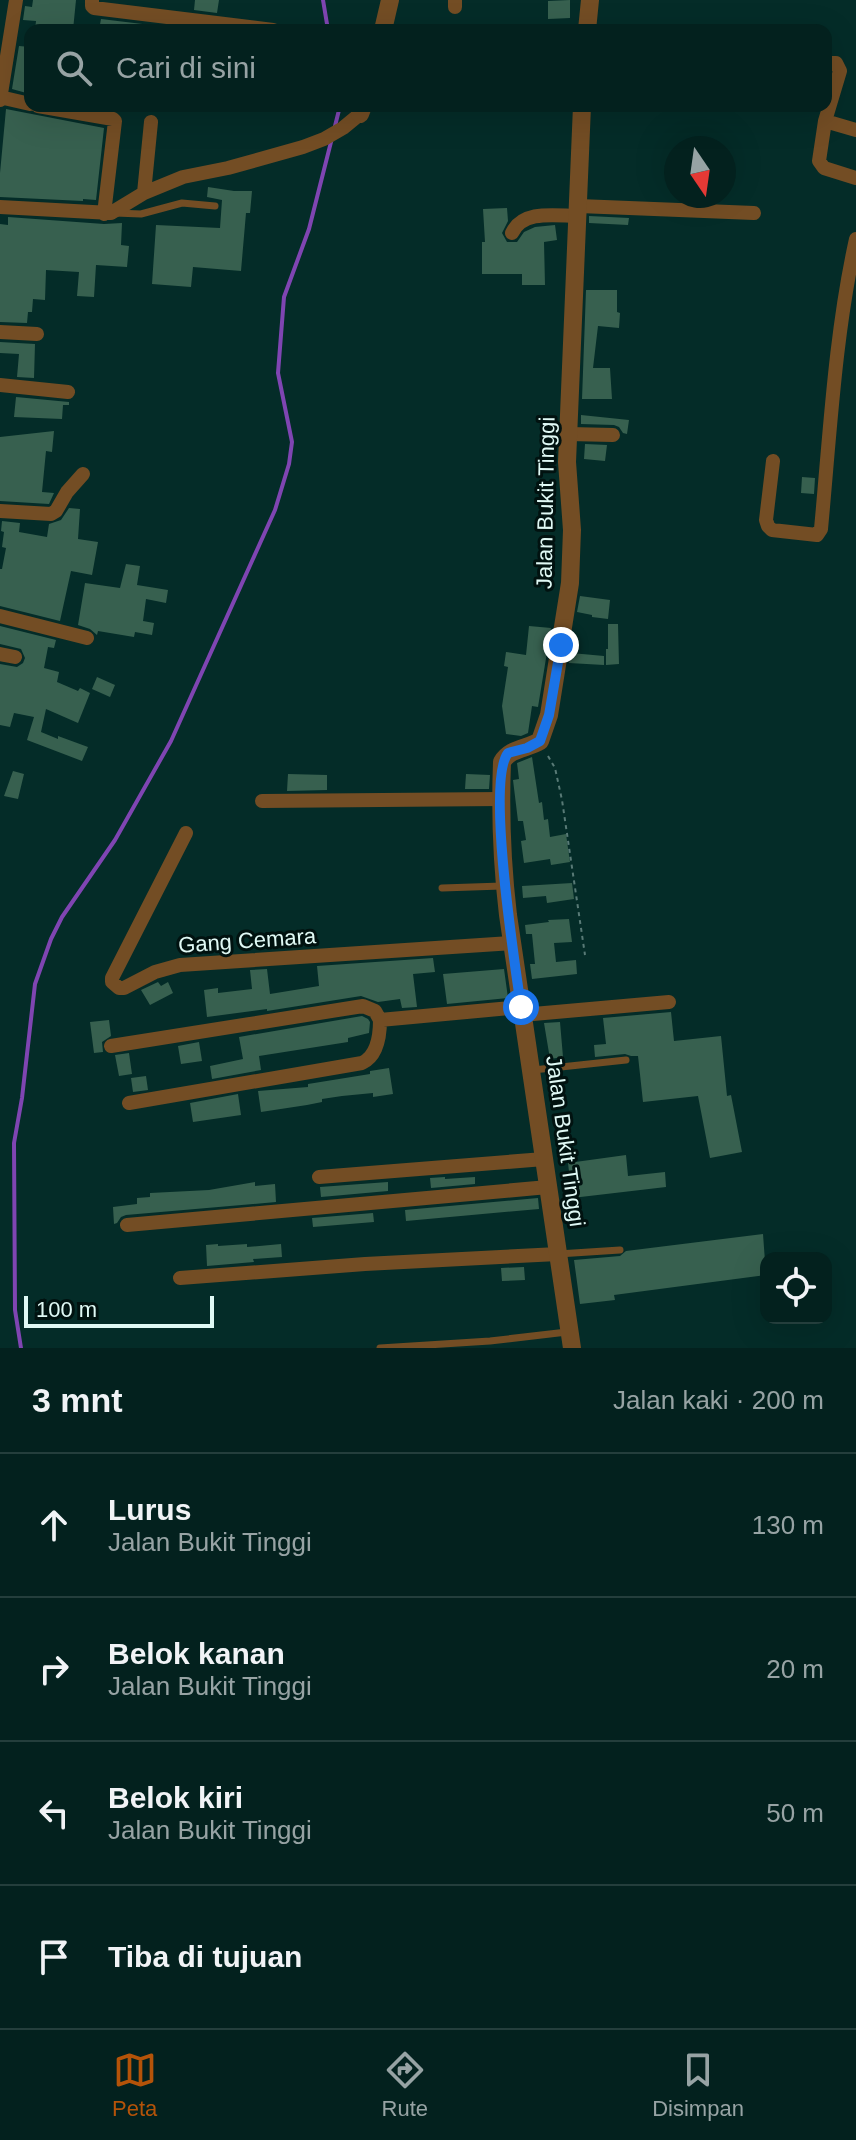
<!DOCTYPE html>
<html lang="id">
<meta charset="utf-8">
<style>
:root{--surface:#03211e;--page:#112e2b;--text:#f1f3f6;--muted:#97a3a4;--line:#243e3c;--accent:#b45309}
body{margin:0;font-family:Helvetica,sans-serif;background:var(--page);color:var(--text)}
.controls{position:absolute;right:24px;bottom:24px;display:grid;overflow:hidden;border-radius:16px;box-shadow:0 8px 32px #0002}
.controls button{width:72px;height:72px;display:grid;place-items:center;padding:0;border:0;border-bottom:2px solid var(--line);background:var(--surface);color:var(--text);font:40px sans-serif}
.compass{position:absolute;left:664px;top:136px;width:72px;height:72px;border-radius:50%;background:var(--surface);box-shadow:0 8px 32px #0002;rotate:167deg}
.scale{position:absolute;left:24px;bottom:20px;width:190px;box-sizing:border-box;padding-left:8px;border:4px solid #e0f9f5;border-top:0;font-size:22px;line-height:28px;white-space:nowrap;color:#e0f9f5;-webkit-text-stroke:6px #011210;paint-order:stroke}
.stop{position:absolute;width:24px;height:24px;margin:-18px;border:6px solid #1a73e8;border-radius:50%;background:#fff}
.stop.end{background:#1a73e8;border-color:#fff;box-shadow:0 2px 8px #0008}
.list{margin:0;padding:0;list-style:none}
h2{display:flex;justify-content:space-between;align-items:center;height:104px;margin:0;padding:0 32px;font-size:34px}
h2 small{font-size:26px;font-weight:400;color:var(--muted)}
.list li{display:grid;grid-template-columns:52px 1fr auto;gap:24px;align-items:center;box-sizing:border-box;height:144px;padding:0 32px;border-top:2px solid var(--line)}
.list b{display:block;font-size:30px;white-space:nowrap}
.list p{margin:0;font-size:26px;white-space:nowrap;color:var(--muted)}
.list em{font-size:26px;font-style:normal;color:var(--muted)}
.icon{flex:none;width:44px;height:44px;fill:none;stroke:currentColor;stroke-width:2;stroke-linecap:round;stroke-linejoin:round}
.map{position:relative;flex:none;width:856px;height:1348px;overflow:hidden}
.search{position:absolute;background:var(--surface);box-shadow:0 8px 32px #0002;left:24px;right:24px;top:24px;height:88px;display:flex;align-items:center;gap:20px;box-sizing:border-box;padding:0 28px;border-radius:16px;color:var(--muted);font-size:30px}
.sheet{height:680px;background:var(--surface)}
nav{display:flex;justify-content:space-around;align-items:center;box-sizing:border-box;height:112px;border-top:2px solid var(--line);background:var(--surface);font-size:22px;color:var(--muted)}
nav a{display:grid;justify-items:center;gap:4px}
nav .on{color:var(--accent)}
.map>svg:first-child{display:block}
.lines{fill:none;stroke-linecap:round;stroke-linejoin:round}
.stream{stroke:#7f45b2;stroke-width:4}
.building{fill:#37604f}
.path{stroke:#587a76;stroke-width:2;stroke-dasharray:4 4;stroke-linecap:butt}
.service{stroke:#734d24;stroke-width:7}
.minor{stroke:#734d24;stroke-width:14}
.tertiary{stroke:#734d24;stroke-width:18}
.route{stroke:#1a73e8;stroke-width:10}
.labels{text-anchor:middle;stroke-width:6;stroke-linejoin:round;paint-order:stroke}
.street-label{font-size:22px;fill:#e0f9f5;stroke:#011210}
</style>
<div class="map">
<svg width="856" height="1348" viewBox="0 0 856 1348">
<rect width="100%" height="100%" fill="#042c28"/>
<g class="lines">
<path class="stream" d="M323 0 328 30
M334 130 340 106
M21 1348 15 1310 14 1143 22 1098 35 984 51 939 62 917 115 840 171 741 275 510 289 464 292 442 278 373 284 297 309 229 332 138"/>
</g>
<path class="building" d="M33 0H76L73 30H35L36 21 23 20 25 6 32 7Z
M195 0H219L217 13 194 10Z
M570 0V18L548 19V1Z
M101 19 159 26V30H99Z
M19 46 30 47V94L12 89Z
M6 109 104 128 96 200 83 199V201L0 197V173Z
M208 187 234 191H252L250 213H246L241 271 193 267 191 287 152 284 156 225 220 228 222 200 207 197Z
M507 208 508 221 502 233 507 242H517L524 232 535 227 555 225 557 240 544 242 545 285H522V274H482V242H485L483 209Z
M589 216 629 218 628 225 589 223Z
M8 217 104 224 122 223 121 245 129 246 127 267 96 265 94 297 77 296 79 272 46 270 45 300 33 299 32 312H28L27 323 0 322V224L8 225Z
M586 290H617V312L620 313 619 328 598 326 593 368H610L612 399H582Z
M0 342 35 344 34 378 17 377 19 354 0 353Z
M16 397 69 402V405H63L62 419 14 417Z
M581 415 629 420 627 434 623 433 619 427 614 425 581 424Z
M54 431 52 452 46 451 42 492 54 493 49 504 0 501V437Z
M585 444 607 445 605 461 584 459Z
M802 477 815 478 814 494 801 493Z
M69 508 80 509 78 539 98 542 92 575 71 571 60 621 0 606V569H2L6 548 2 547 4 532 1 531 2 521 20 523 19 532 47 537 49 524 61 520Z
M126 564 140 566 137 585 168 590 166 603 146 599 143 621 154 623 152 635 135 632 134 637 98 631 97 635 90 629 78 625 85 583 120 588Z
M580 596 610 600 608 619 592 617V615L577 612Z
M608 624H618L619 664 606 665V649H608Z
M0 626 56 640 54 648 48 647 44 668 59 672 57 682 78 691 80 688 90 693 78 723 46 709 41 732 58 739V736L88 747 82 761 27 740 34 717 14 713 10 727 0 725V664L17 667 23 663 25 658 21 649 0 644Z
M529 626 551 628 538 707 532 706 528 733 521 736 506 734 502 706 508 667 504 666 506 652 526 655Z
M571 653 604 656V665L569 663Z
M97 677 115 685 110 697 92 689Z
M532 757 539 803 542 802 544 820 548 819 550 837 566 834 570 862 551 865 550 859 524 863 521 841 526 840 523 821H518L513 780 519 779 517 763Z
M13 771 24 774 18 799 4 796Z
M288 774 327 775V790L287 791Z
M466 774 490 775 489 789H465Z
M572 883 574 899 547 903 546 896 523 898 522 886Z
M569 919 572 942 554 943 556 962 576 960 577 974 532 979 530 964H535L532 934H526L525 925 549 922 548 920Z
M433 958 435 972 413 974 417 1007 402 1008 400 999 378 1002 361 996 267 1011V1009L207 1017 204 990 218 988V993L252 989 250 970 267 969 270 994 319 986 317 966Z
M504 969 508 998 447 1004 443 974Z
M158 982 161 986 168 982 173 993 150 1005 141 990Z
M671 1012 674 1041 721 1036 727 1096 731 1095 742 1152 710 1158 698 1096 643 1102 638 1056H631L625 1054 595 1057 594 1045 606 1044 603 1018Z
M362 1016 368 1019 370 1022 369 1033 348 1038V1042L259 1056 261 1070 212 1079 210 1066 243 1059 239 1037Z
M109 1020 111 1036 102 1042 103 1052 94 1053 90 1022Z
M560 1022 563 1057 550 1059 544 1023Z
M199 1042 202 1061 181 1064 178 1046Z
M129 1053 132 1074 119 1076 115 1055Z
M389 1068 393 1094 373 1097V1093L342 1096 322 1099V1102L307 1105 261 1112 258 1091 308 1087V1084L370 1074V1071Z
M146 1076 148 1090 133 1092 131 1078Z
M238 1094 241 1115 193 1122 190 1103Z
M626 1155 628 1176 665 1172 666 1187 572 1198 568 1163Z
M445 1177V1179L475 1177V1184L431 1188 430 1178Z
M255 1182V1186L275 1184 276 1202 126 1215 121 1217 117 1223 114 1224 113 1207 137 1204V1198L150 1197V1193L209 1190Z
M388 1182V1191L321 1197 320 1187Z
M538 1198 539 1209 406 1221 405 1210Z
M373 1213 374 1222 313 1227 312 1218Z
M763 1234 766 1275 614 1295 615 1300 580 1304 574 1260 620 1256 626 1251Z
M218 1244V1246L247 1244V1247L281 1244 282 1257 253 1259 254 1262 207 1266 206 1245Z
M524 1267 525 1280 502 1281 501 1268Z"/>
<g class="lines">
<path class="path" d="M548 756 555 768 562 800 585 955"/>
<path class="service" d="M115 213 141 214 182 203 215 206
M442 888 502 886
M533 1070 626 1060
M558 1254 620 1250
M380 1348 490 1341 567 1332"/>
<path class="minor" d="M92 0V6L94 8 273 30
M455 7V0
M826 63H836L840 71 825 121 819 161 824 168 856 178
M0 97 30 104
M0 100 16 0
M38 106 113 119 115 121 104 214
M825 121 856 130
M144 193 151 122
M579 206 754 213
M0 207 111 213 144 193 183 177 228 168 303 147 324 139 343 128 360 114
M512 233C523 209 557 216 578 216
M0 332 37 334
M0 385 68 392
M569 434 613 435
M773 461 766 520 768 526 772 530 817 535 821 529C830 433 835 334 856 239
M0 511 51 514 56 511 67 492 83 474
M0 616 87 638
M0 654 15 657
M262 801 501 799
M186 833 112 978V982L119 988H124L155 972 180 965 512 943
M522 1015 669 1002
M111 1046 363 1006 375 1011 380 1020
M129 1103 362 1063C377 1056 380 1036 380 1020L521 1007
M319 1177 544 1159
M127 1225 548 1187
M180 1278 365 1264 558 1254"/>
<path class="tertiary" d="M383 30 390 0
M587 30 590 0
M360 114 363 106
M572 1348 508 915C502 864 500 813 502 762 510 748 527 749 540 741L549 715 570 583 572 530 567 462 582 106"/>
</g>
<g class="lines">
<path class="route" d="M521 1007C515 965 486 781 508 753L527 748 540 741 549 715 561 645"/>
</g>
<g class="labels">
<g class="street-label">
<text transform="translate(545 503) rotate(-89)" y="8">Jalan Bukit Tinggi</text>
<text transform="translate(247 940) rotate(-4)" y="8">Gang Cemara</text>
<text transform="translate(566 1141) rotate(82)" y="8">Jalan Bukit Tinggi</text>
</g>
</g>
</svg>
<div class="controls">
<button><svg class="icon" aria-label="locate" viewBox="0 0 24 24"><circle cx="12" cy="12" r="6"/><path d="M12 2v4M12 18v4M2 12h4M18 12h4"/></svg></button>
</div>
<svg class="compass" viewBox="-18 -18 36 36"><path d="M0-13l5 13h-10z" fill="#e53935"/><path d="M0 13l5-13h-10z" fill="#97a3a4"/></svg>
<div class="scale">100 m</div>
<div class="stop" style="left:521px;top:1007px"></div>
<div class="stop end" style="left:561px;top:645px"></div>
<div class="search"><svg class="icon" aria-label="search" viewBox="0 0 24 24"><circle cx="10" cy="10" r="6"/><path d="M15 15l6 6"/></svg>Cari di sini</div>
</div>
<section class="sheet">
<h2>3 mnt<small>Jalan kaki · 200 m</small></h2>
<ul class="list">
<li><svg class="icon" aria-label="ahead" viewBox="0 0 24 24"><path d="M12 20V5M6 11l6-6 6 6"/></svg><div><b>Lurus</b><p>Jalan Bukit Tinggi</p></div><em>130 m</em></li>
<li><svg class="icon" aria-label="right" viewBox="0 0 24 24"><path d="M7 20v-9h11M14 6l5 5-5 5"/></svg><div><b>Belok kanan</b><p>Jalan Bukit Tinggi</p></div><em>20 m</em></li>
<li><svg class="icon" aria-label="left" viewBox="0 0 24 24"><path d="M17 20v-9H6M10 6l-5 5 5 5"/></svg><div><b>Belok kiri</b><p>Jalan Bukit Tinggi</p></div><em>50 m</em></li>
<li><svg class="icon" aria-label="arrive" viewBox="0 0 24 24"><path d="M6 21V4h12l-3 4 3 4H6"/></svg><div><b>Tiba di tujuan</b></div></li>
</ul>
</section>
<nav>
<a class="on"><svg class="icon" aria-label="map" viewBox="0 0 24 24"><path d="M3 6l6-2 6 2 6-2v14l-6 2-6-2-6 2zM9 4v14M15 6v14"/></svg>Peta</a>
<a><svg class="icon" aria-label="directions" viewBox="0 0 24 24"><path d="M12 3l9 9-9 9-9-9zM9 14v-3h6M13 9l2 2-2 2"/></svg>Rute</a>
<a><svg class="icon" aria-label="saved" viewBox="0 0 24 24"><path d="M7 4h10v16l-5-4-5 4z"/></svg>Disimpan</a>
</nav>
